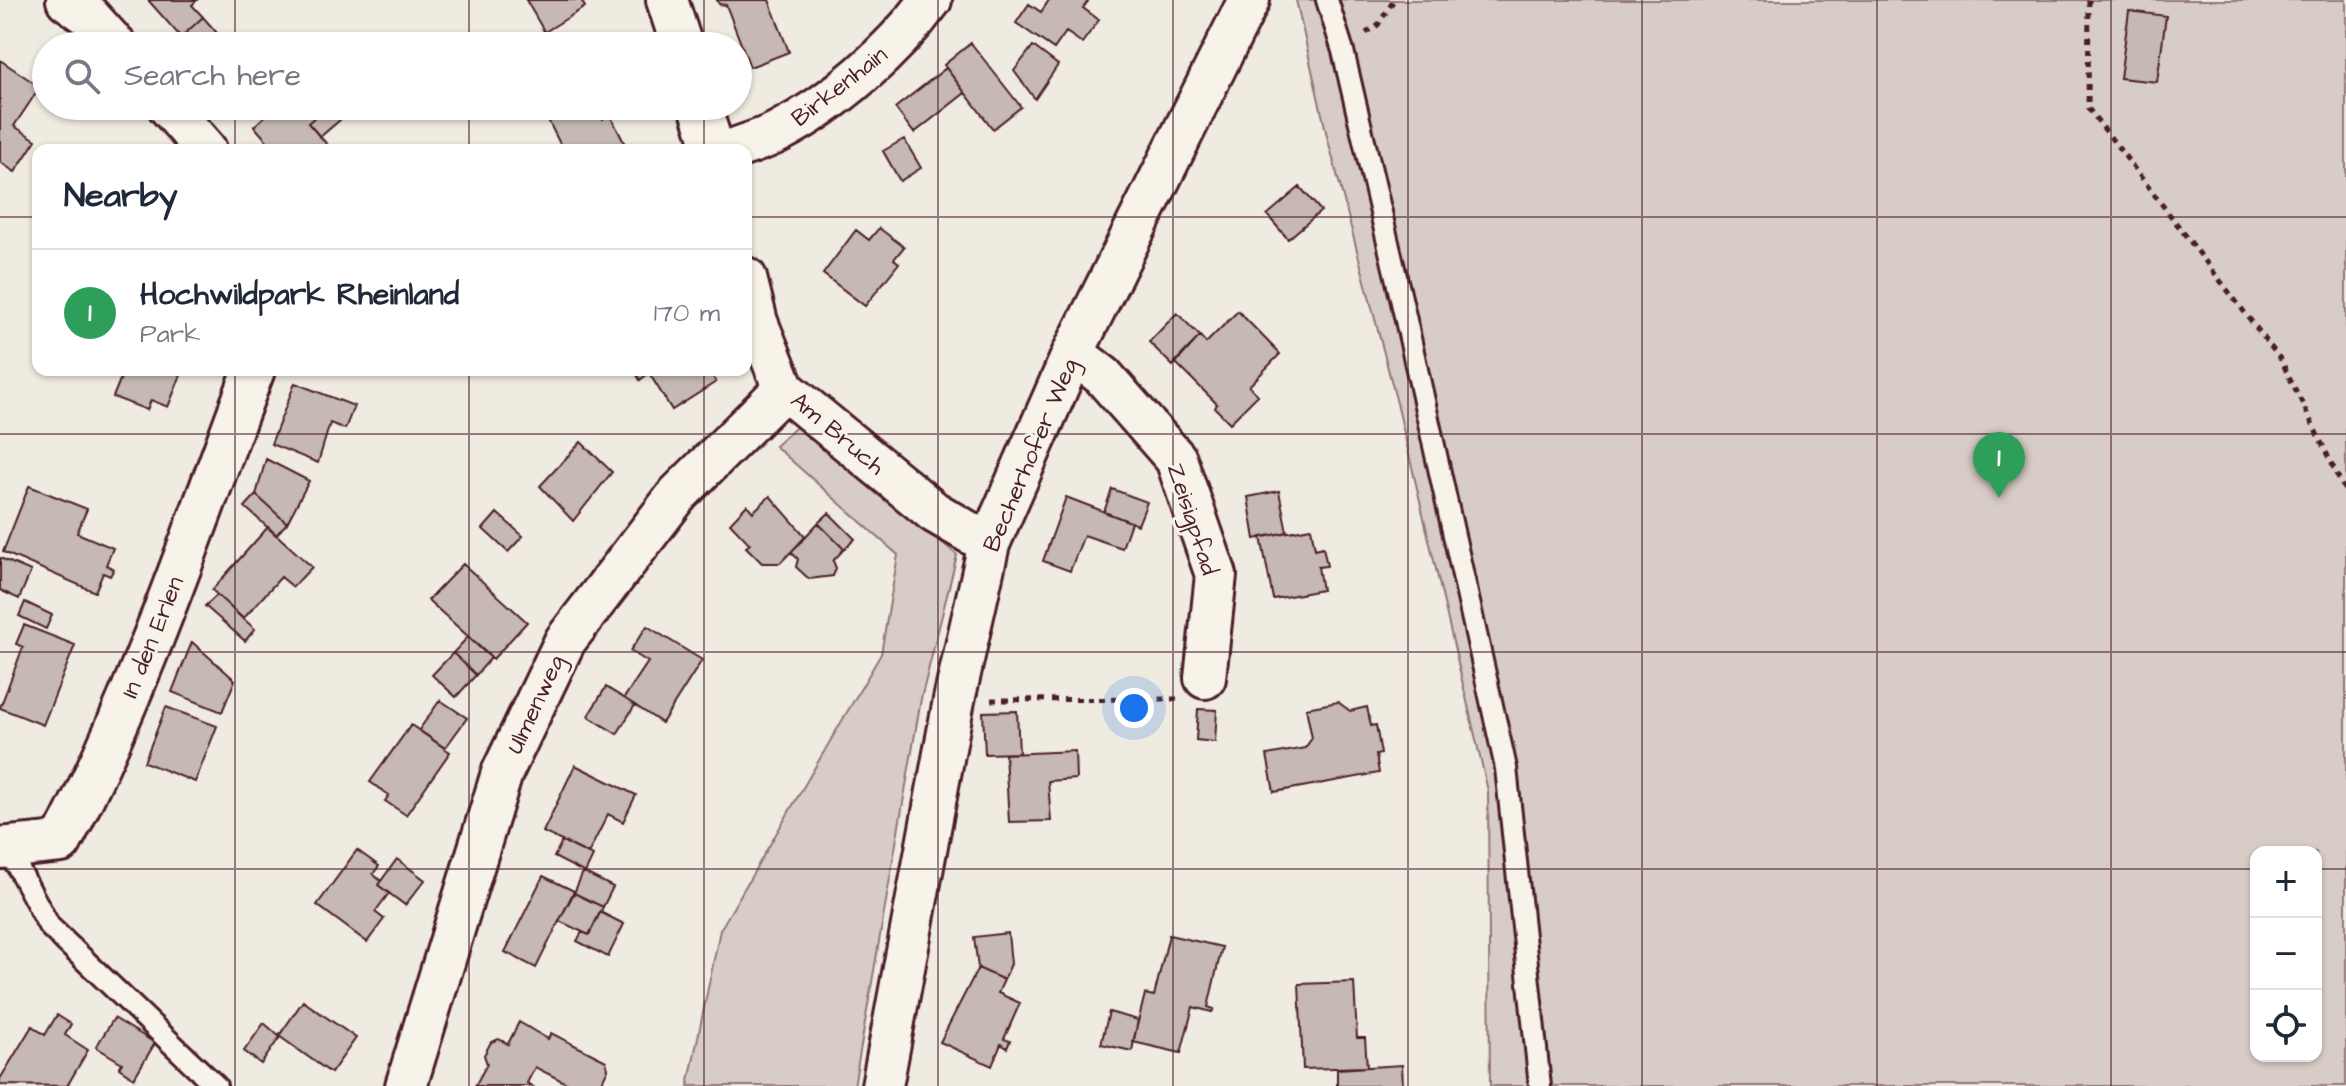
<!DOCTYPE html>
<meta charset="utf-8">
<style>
:root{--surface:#fff;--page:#f6f6f7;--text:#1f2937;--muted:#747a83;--line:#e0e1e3;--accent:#db2777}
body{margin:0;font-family:"Architects Daughter",sans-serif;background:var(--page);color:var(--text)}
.controls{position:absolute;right:24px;bottom:24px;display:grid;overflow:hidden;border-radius:16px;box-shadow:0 2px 6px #0004}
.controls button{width:72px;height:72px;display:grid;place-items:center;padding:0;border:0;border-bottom:2px solid var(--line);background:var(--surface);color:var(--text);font:40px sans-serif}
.you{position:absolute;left:1134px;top:708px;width:28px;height:28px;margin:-20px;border:6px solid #fff;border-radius:50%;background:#1a73e8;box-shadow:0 0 0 12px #1a73e833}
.badge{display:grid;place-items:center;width:52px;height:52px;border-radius:50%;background:var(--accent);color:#fff;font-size:26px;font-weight:700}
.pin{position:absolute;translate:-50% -66px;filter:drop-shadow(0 2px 4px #0008)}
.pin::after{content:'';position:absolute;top:42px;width:28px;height:24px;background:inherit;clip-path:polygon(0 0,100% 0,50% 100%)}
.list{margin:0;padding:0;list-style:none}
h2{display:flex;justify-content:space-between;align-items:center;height:104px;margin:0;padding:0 32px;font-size:34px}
h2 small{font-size:26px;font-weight:400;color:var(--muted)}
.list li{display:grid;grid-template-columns:52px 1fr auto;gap:24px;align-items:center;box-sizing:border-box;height:128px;padding:0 32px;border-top:2px solid var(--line)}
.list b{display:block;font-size:30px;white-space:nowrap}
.list p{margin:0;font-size:26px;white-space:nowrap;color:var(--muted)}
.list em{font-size:26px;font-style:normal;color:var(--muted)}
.icon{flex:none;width:44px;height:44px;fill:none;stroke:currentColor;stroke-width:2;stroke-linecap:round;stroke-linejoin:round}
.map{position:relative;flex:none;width:2346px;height:1086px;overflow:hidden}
.search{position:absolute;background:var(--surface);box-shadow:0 2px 6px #0004;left:32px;top:32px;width:720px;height:88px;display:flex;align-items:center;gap:20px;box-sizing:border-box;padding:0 28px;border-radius:44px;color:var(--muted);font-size:30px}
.panel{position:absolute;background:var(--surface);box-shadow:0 2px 6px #0004;left:32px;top:144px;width:720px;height:232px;border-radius:16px}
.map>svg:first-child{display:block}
.green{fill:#d8cdc6;stroke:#917678;stroke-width:2;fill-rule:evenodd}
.building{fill:#c6b8b3;stroke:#4a1f2b;stroke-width:2}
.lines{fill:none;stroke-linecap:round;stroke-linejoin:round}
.service-casing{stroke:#4a1f2b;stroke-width:26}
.minor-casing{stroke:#4a1f2b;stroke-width:46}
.path{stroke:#4a1f2b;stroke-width:5;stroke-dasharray:6 6;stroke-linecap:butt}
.service{stroke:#f7f3e8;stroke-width:20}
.minor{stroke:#f7f3e8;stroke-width:40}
.grid{fill:none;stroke:#4a1f2b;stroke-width:2;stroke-opacity:0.55}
.labels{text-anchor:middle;stroke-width:6;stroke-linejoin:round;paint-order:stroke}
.street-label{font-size:24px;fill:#4a1f2b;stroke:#f7f3e8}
</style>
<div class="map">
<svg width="2346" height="1086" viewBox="0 0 2346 1086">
<rect width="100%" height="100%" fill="#f0ebe0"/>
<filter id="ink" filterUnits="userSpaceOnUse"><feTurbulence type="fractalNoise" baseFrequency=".0125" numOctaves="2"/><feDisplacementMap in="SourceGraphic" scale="16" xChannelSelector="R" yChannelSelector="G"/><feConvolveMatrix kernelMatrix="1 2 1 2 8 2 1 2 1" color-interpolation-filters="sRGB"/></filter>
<g filter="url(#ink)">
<path class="green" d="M1296 0H2346V1086H1490L1488 791 1397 403 1327 136ZM2256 852H2316V1056H2256Z
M802 422 957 555 921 699 854 1086H688L720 930 881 654 898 555 775 446Z"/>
<path class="building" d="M148 0H197L192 5 203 17 177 41 180 36Z
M526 0H581L585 7 540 35 544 31Z
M717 0H769L789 52 750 67 726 5 719 4Z
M1049 0H1089L1083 8 1099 20 1082 43 1066 32 1054 49 1016 23 1029 4 1041 12Z
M2129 11 2166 16 2157 82 2120 78Z
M203 17 225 42 220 46H182L177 41Z
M971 43 1021 107 993 129 944 65Z
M1033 46 1058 65 1035 99 1014 71Z
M0 60 40 87 14 126 36 140 15 172 0 162Z
M946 68 965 93 914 133 895 108Z
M276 106H327L308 123 332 150H275L254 126Z
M327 106 340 120 320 137 308 123Z
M550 106H597L603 119 610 115 628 150H563L543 110Z
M904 139 921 168 900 181 883 151Z
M1300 187 1321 211 1288 239 1267 215Z
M879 228 904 247 894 259 899 263 865 306 823 274 856 230 869 240Z
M1238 311 1280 354 1249 386 1258 395 1230 423 1215 408 1217 404 1175 362 1200 336 1206 343Z
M1177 313 1200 336 1173 366 1149 342Z
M124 370H183L168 407 151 400 147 410 113 397Z
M634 370H653L640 380Z
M653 370H709L716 382 672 410 649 373Z
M295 383 354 406 345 429 330 423 318 463 271 444Z
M581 442 612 472 573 521 540 486Z
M266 459 309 481 287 523 256 495Z
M29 486 87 509 77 533 113 548 106 565 114 569 110 576 103 573 95 592 3 552Z
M1112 489 1147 502 1138 525 1104 512Z
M1279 491 1287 532 1255 539 1248 497Z
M256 495 287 523 276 535 245 507Z
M770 496 806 537 780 563H762L746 547 750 544 730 523 747 505 753 512Z
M1066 497 1131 522 1122 548 1084 535 1070 571 1043 561Z
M497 513 523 536 508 552 483 529Z
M829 513 855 539 844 549 818 523Z
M818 523 844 549 833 561 836 568 833 576 809 579 796 567 798 559 791 552Z
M268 527 312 567 293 587 281 577 243 619 212 590Z
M1311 528 1315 549 1323 547 1327 566 1318 567 1322 590 1273 599 1261 537Z
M0 558 31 571 19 599 0 590Z
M463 564 527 622 493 659 428 600Z
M217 595 255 629 245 641 205 606Z
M25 602 52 615 46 629 19 616Z
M24 625 75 645 43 725 0 708 23 647 16 644Z
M647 626 702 660 662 723 624 698 648 662 630 651Z
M468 637 491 658 476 675 453 653Z
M192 642 235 680 222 712 172 692Z
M453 653 476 675 456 697 432 675Z
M606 687 635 705 617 734 588 716Z
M440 700 467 718 445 748 419 730Z
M1338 702 1350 711 1367 707 1371 726 1376 725 1381 754 1376 755 1379 773 1274 792 1267 755 1305 748 1312 738 1306 708Z
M166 707 217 726 195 782 144 762Z
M1198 709 1217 710 1215 742 1196 740Z
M1017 711 1019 753 985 754 983 712Z
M411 725 450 752 406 815 385 801 389 795 370 782Z
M1075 751 1076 779 1048 781 1051 821 1009 822 1005 754Z
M575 765 636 795 623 822 608 814 588 854 543 832Z
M562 841 593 856 585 873 554 857Z
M357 850 379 866 373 874 381 881 378 885 389 893 375 912 384 919 367 942 317 905Z
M397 859 425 880 405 905 378 885Z
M583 872 613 887 603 907 574 893Z
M543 876 574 891 536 968 505 952Z
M574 893 603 907 589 935 559 921Z
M600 912 624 924 608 957 577 941 582 932 589 935Z
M1008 933 1011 964 1004 980 978 968 974 937Z
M1169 935 1222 947 1208 1007 1214 1009 1212 1012 1193 1007 1181 1053 1133 1042 1145 994 1154 996Z
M978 968 1004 980 998 993 1020 1003 1004 1039 1010 1041 1007 1048 1001 1044 992 1066 940 1042Z
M1354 982 1357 1038H1365L1367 1067 1303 1069 1299 984Z
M303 1001 356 1038 331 1073 279 1036Z
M1109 1012 1138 1020 1132 1051 1101 1044Z
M57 1015 71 1024 65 1035 88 1050 67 1086 0 1085V1079L32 1026 45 1035Z
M114 1018 155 1043 134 1078 119 1068 122 1063 96 1047Z
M519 1022 548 1039 551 1033 606 1061 608 1069 600 1086H572L535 1067 527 1083 532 1086H475L487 1064 484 1055 491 1042 499 1039 508 1044Z
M264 1023 280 1037 261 1064 244 1051Z
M1402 1065 1403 1086H1337V1069Z"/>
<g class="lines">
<g class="service-casing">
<path id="service" d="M1327 0 1343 51 1401 298 1506 768 1540 1086
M7 847 49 926 216 1086"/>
</g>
<g class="minor-casing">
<path id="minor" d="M67 0 88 15 116 46
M667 0 682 46
M168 106 206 150
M700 106 714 150
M731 150C746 144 763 140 778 132 835 103 893 51 931 0
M746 278 757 322 784 389 934 512 989 544
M1073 353 1103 376 1176 459 1216 575 1205 678
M0 848 61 842C140 692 194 528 254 370
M406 1086 502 773 565 641 678 494 784 389
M882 1086 954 700 989 544 1073 353 1249 0"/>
</g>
<path class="path" d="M2089 0 2088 108 2281 360 2346 493
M1366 33 1378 25 1394 0
M991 700 1177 699"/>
<use href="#service" class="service"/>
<use href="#minor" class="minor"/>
</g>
</g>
<path class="grid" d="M235 0V46M469 0V46M704 0V46M938 0V1086M1173 0V1086M1408 0V1086M1642 0V1086M1877 0V1086M2111 0V1086M235 106V150M469 106V150M704 106V150M0 217H38M746 217H2346M235 370V1086M469 370V1086M704 370V1086M0 434H2346M0 652H2346M0 869H2256M2316 869H2346"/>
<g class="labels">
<g class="street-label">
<text transform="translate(839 86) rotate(-38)" y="8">Birkenhain</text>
<text transform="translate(838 433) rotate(40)" y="8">Am Bruch</text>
<text transform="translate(1030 455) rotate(-67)" y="8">Becherhofer Weg</text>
<text transform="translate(1193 519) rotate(72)" y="8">Zeisigpfad</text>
<text transform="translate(152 637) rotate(-68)" y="8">In den Erlen</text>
<text transform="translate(535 704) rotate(-65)" y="8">Ulmenweg</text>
</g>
</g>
</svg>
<div class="controls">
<button>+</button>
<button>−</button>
<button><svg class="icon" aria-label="locate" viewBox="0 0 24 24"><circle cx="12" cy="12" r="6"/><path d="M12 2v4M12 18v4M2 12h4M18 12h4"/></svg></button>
</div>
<div class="you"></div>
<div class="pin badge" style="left:1999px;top:498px;background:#2e9e5b">1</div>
<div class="search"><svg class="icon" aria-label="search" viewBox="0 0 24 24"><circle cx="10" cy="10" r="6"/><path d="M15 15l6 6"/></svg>Search here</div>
<section class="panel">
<h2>Nearby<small></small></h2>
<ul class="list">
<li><span class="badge" style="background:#2e9e5b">1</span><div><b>Hochwildpark Rheinland</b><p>Park</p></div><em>170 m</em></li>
</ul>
</section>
</div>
